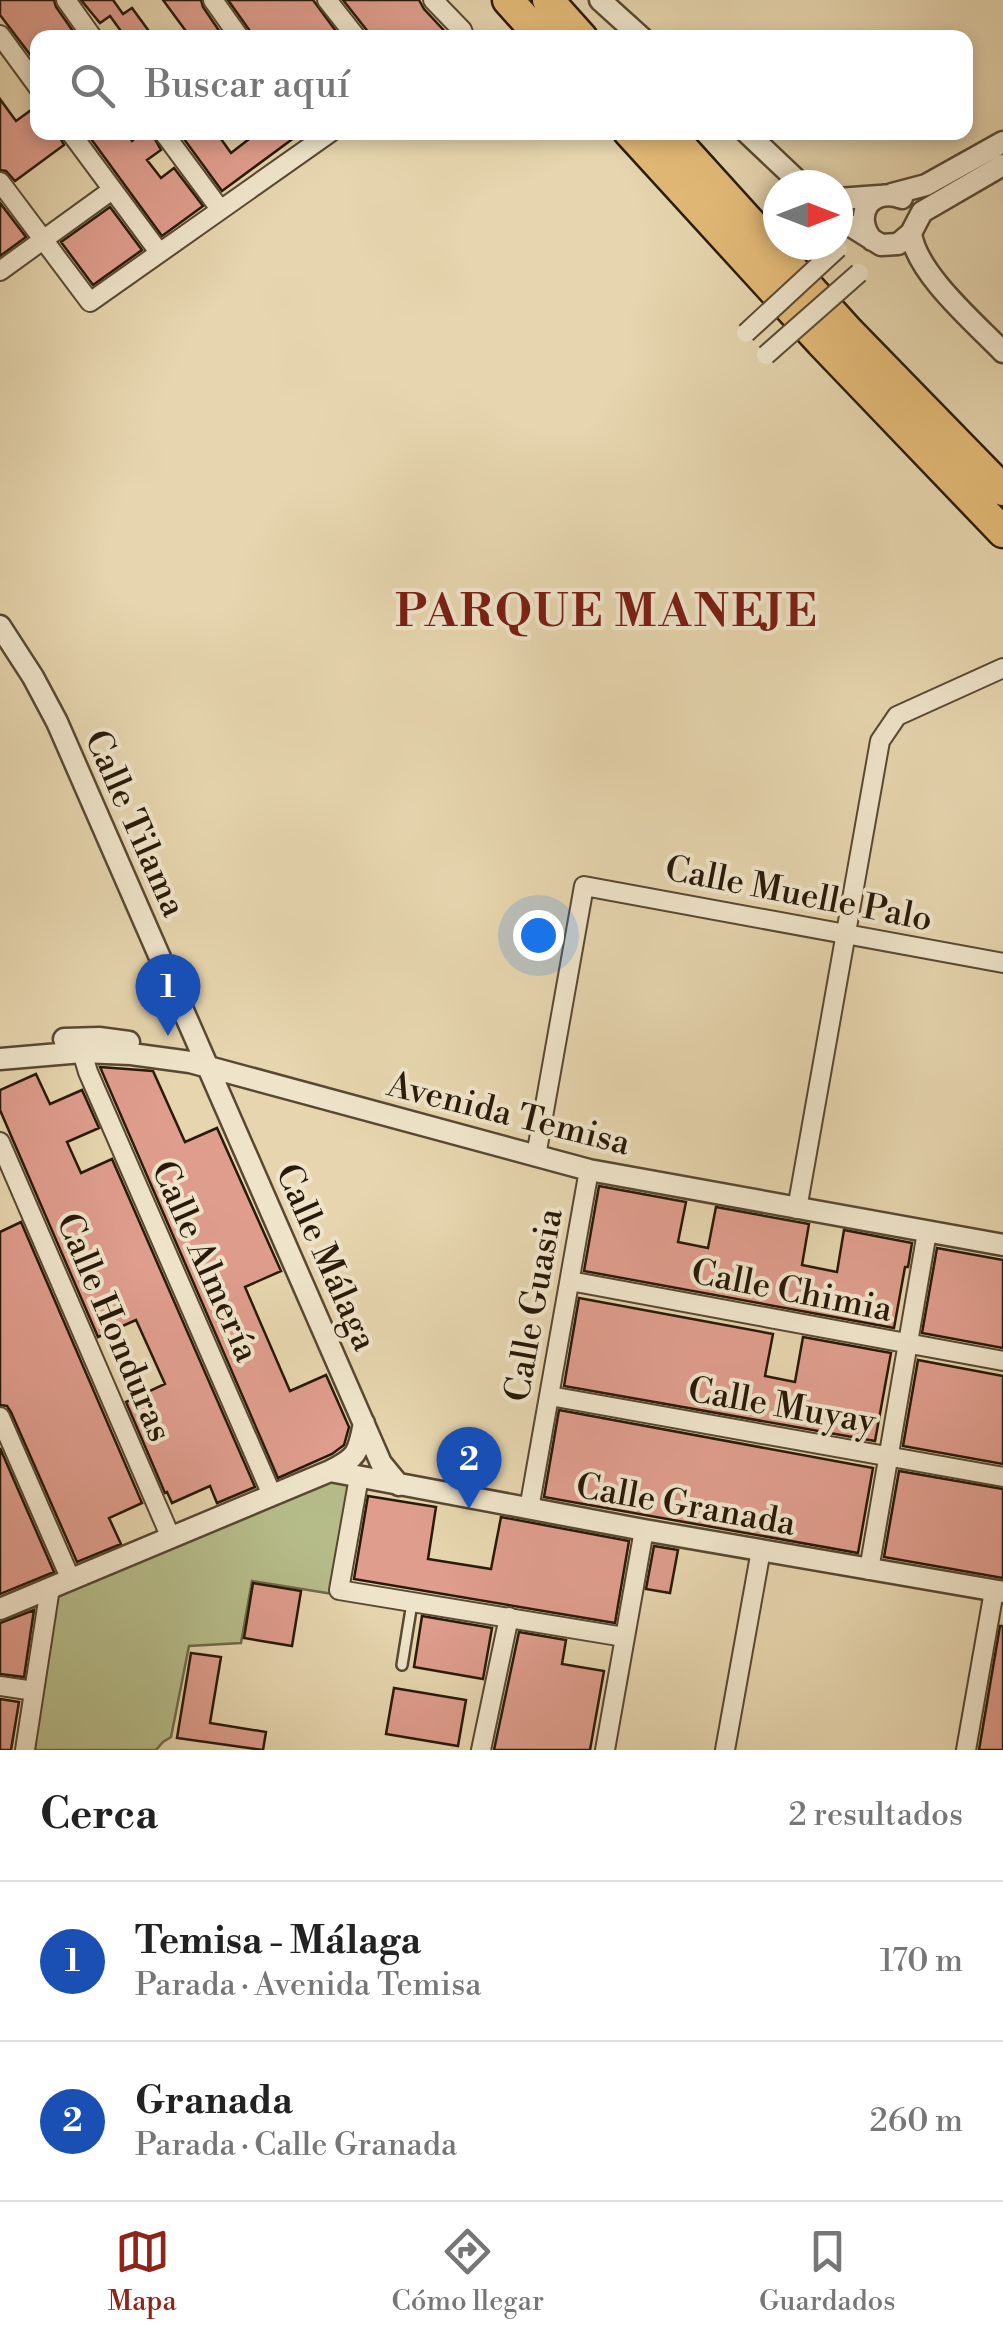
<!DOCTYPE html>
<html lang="es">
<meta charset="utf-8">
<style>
:root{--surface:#fff;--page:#f2f2f2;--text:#222;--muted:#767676;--line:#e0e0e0;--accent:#8f2418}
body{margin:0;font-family:"Libre Bodoni",serif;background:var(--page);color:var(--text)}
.compass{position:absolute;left:763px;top:170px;width:90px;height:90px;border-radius:50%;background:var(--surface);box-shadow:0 5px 15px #0003;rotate:90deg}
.you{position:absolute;left:538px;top:935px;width:35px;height:35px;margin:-25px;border:8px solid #fff;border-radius:50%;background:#1a73e8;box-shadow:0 0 0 15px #1a73e833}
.badge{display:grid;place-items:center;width:65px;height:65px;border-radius:50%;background:var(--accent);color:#fff;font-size:32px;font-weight:700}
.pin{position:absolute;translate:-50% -82px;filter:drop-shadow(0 2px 5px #0008)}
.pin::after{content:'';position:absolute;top:52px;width:35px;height:30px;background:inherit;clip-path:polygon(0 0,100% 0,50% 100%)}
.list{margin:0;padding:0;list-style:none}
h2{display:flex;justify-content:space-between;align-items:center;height:130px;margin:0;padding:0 40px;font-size:42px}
h2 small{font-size:32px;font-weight:400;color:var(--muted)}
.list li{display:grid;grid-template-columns:65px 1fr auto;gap:30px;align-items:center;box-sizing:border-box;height:160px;padding:0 40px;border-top:2px solid var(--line)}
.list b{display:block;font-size:38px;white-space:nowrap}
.list p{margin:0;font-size:32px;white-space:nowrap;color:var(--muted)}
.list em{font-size:32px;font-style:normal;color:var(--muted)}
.icon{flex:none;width:55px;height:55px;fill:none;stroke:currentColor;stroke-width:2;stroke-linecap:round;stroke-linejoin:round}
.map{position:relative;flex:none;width:1003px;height:1750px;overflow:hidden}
.search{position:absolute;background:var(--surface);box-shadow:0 5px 15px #0003;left:30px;right:30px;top:30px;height:110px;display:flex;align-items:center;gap:25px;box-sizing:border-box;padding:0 35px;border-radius:20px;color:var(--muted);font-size:38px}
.sheet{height:450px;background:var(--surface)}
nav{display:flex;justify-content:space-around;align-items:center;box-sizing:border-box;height:140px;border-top:2px solid var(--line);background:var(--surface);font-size:28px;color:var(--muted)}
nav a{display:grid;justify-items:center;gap:5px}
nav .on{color:var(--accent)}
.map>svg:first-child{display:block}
.green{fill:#b6bd8a;stroke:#706b4a;stroke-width:2.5}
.building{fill:#df9d8d;stroke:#291909;stroke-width:2.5}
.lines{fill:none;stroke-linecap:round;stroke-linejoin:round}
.service-casing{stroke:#584832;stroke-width:14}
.minor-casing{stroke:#584832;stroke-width:22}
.tertiary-casing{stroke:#584832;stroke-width:25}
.motorway-casing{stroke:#291909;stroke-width:35}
.service{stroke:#efe4ca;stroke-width:9}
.minor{stroke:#efe4ca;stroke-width:18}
.tertiary{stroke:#efe4ca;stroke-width:20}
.motorway{stroke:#e3ba77;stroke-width:30}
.minor-bridge-casing{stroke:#584832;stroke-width:22;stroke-linecap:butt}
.minor-bridge{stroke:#efe4ca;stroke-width:18}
.labels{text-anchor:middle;stroke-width:8;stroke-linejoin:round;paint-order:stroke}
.street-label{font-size:35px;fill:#291909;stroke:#efe4ca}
.district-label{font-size:45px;font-weight:bold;letter-spacing:2.5px;fill:#7a1f14;stroke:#efe4ca}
</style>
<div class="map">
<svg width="1003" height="1750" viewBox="0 0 1003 1750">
<rect width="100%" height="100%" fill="#e6d5ae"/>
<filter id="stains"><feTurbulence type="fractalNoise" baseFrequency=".002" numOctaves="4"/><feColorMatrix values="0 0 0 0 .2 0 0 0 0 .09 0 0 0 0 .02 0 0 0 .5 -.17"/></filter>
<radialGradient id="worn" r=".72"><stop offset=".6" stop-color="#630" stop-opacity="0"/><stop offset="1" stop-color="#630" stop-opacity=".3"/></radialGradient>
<path class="green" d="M336 1479 353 1482 333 1594 252 1581 241 1643 189 1646 171 1737 163 1742 156 1750H30L56 1597Z"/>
<path class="building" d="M0 0H54L56 7 75 34 70 38H38V65L0 15Z
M81 0H113L123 14 132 8 154 38H126L110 16 100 23Z
M163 0H201L203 7 224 38H191Z
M228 0H313L341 38H252L250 31Z
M343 0H419L424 9 451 38H373Z
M0 99 16 121 38 105V132H57L64 145 15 181 6 171 0 170Z
M86 132H126L132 141 143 132H151L161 150 147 160 161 178 174 168 203 206 162 236Z
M192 132H216L231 153 258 132H302L222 191 184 139Z
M0 203 26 237 0 256Z
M110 207 142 250 93 285 61 242Z
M100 1067 153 1071 185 1142 217 1128 281 1271 245 1287 290 1391 326 1375 349 1427 344 1445 332 1454 278 1478Z
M36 1074 50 1104 82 1090 99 1128 67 1142 81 1173 112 1159 255 1487 217 1503 210 1486 172 1503 167 1492 165 1493 126 1402 165 1384 136 1320 98 1337 0 1110V1090Z
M599 1186 686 1202 678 1242 708 1248 716 1207 809 1224 802 1265 837 1272 844 1230 912 1243 908 1267H905L894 1328 584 1271Z
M21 1222 142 1503 109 1518 121 1544 77 1562 11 1412 7 1406 0 1405V1232Z
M937 1248 1003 1260V1348L922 1333Z
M579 1298 773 1334 765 1376 795 1382 803 1337 891 1353 875 1441 564 1386Z
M918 1360 1003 1376V1464L903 1446Z
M559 1410 873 1468 858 1553 544 1497Z
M0 1448 54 1572 0 1594Z
M899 1471 1003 1489V1578L884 1557Z
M368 1496 436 1507 428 1559 491 1569 501 1517 629 1541 615 1623 354 1579Z
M654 1546 678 1550 670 1593 646 1589Z
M253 1583 301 1591 292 1646 244 1638Z
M34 1610 24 1677 0 1674V1623Z
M422 1616 492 1628 483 1679 414 1667Z
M1000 1626H1003V1750H979Z
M519 1632 566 1640 562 1664 604 1671 590 1750H494Z
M191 1653 221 1657 210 1723 266 1732 263 1750 177 1738Z
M394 1688 466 1700 458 1746 386 1734Z
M0 1699 19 1702 11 1750H0Z"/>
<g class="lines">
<g class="service-casing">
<path id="service" d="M402 1665 412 1603"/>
</g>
<g class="minor-casing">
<path id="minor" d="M66 0 93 38
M213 0 240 38
M327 0 357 38
M433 0 462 30 465 38
M0 35 38 87
M70 132 159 252
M163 132 220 209
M0 182 90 302 331 132
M0 271 112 190
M82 1052 88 1072 272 1495
M0 1142 171 1538
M536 1156 584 886 1003 963
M797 1209 880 741 897 716 1003 668
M570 1281 1003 1361
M550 1396 1003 1477
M0 1417 71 1580
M359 1477 339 1590 624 1637
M529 1509 589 1170
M869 1570 927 1232
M0 1686 34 1691
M25 1750 50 1588
M481 1750 509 1617
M605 1750 644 1530
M725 1750 761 1550
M966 1750 994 1591"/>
</g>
<g class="tertiary-casing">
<path id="tertiary" d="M600 0 642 38
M746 132 802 185
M892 194 926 185 1003 142
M838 199 879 196
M838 218 881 245 898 244 911 233 922 212 1003 165
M911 233C916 273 975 323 1003 352
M872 240C852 215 871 186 902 198
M0 626 33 677 57 722 381 1463 399 1485
M64 1039 99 1038 129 1042
M0 1059 82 1052 131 1054 190 1062 589 1170 1003 1245
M330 1471 644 1530 1003 1592
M0 1609 330 1471C358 1457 358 1453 364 1423"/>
</g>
<g class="motorway-casing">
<path id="motorway" d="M508 0 542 38
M548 0 582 38
M629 132 821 342 1003 532
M668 132 849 332 1003 490"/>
</g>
<use href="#service" class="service"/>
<use href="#minor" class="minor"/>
<use href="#tertiary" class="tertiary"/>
<use href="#motorway" class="motorway"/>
<g class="minor-bridge-casing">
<path id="minor-bridge" d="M746 333 838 248
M766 355 859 273"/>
</g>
<use href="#minor-bridge" class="minor-bridge"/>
</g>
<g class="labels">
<g class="street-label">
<text transform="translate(136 823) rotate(66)" y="12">Calle Tilama</text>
<text transform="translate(799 893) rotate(11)" y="12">Calle Muelle Palo</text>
<text transform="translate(509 1113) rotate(14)" y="12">Avenida Temisa</text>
<text transform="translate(327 1257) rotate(66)" y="12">Calle Málaga</text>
<text transform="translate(206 1261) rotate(66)" y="12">Calle Almería</text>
<text transform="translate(792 1290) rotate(11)" y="12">Calle Chimia</text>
<text transform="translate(533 1305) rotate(-80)" y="12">Calle Guasia</text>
<text transform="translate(115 1327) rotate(67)" y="12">Calle Honduras</text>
<text transform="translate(782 1405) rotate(10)" y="12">Calle Muyay</text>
<text transform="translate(686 1504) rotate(10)" y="12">Calle Granada</text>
</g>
<g class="district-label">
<text x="607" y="626">PARQUE MANEJE</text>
</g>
</g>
<rect width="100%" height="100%" filter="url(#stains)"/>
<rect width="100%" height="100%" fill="url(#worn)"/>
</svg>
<svg class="compass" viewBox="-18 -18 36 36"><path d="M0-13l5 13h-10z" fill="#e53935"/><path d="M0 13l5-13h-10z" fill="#767676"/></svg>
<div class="you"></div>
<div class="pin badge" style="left:168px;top:1036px;background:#1a4fb4">1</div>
<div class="pin badge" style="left:469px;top:1509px;background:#1a4fb4">2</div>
<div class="search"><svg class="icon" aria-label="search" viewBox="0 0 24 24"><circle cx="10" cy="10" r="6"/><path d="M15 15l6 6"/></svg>Buscar aquí</div>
</div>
<section class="sheet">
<h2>Cerca<small>2 resultados</small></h2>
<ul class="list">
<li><span class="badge" style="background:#1a4fb4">1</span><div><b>Temisa - Málaga</b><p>Parada · Avenida Temisa</p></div><em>170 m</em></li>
<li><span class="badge" style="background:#1a4fb4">2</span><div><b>Granada</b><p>Parada · Calle Granada</p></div><em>260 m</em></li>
</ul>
</section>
<nav>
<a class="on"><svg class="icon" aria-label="map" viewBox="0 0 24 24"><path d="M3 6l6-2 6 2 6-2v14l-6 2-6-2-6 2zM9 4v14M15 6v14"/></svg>Mapa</a>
<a><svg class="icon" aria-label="directions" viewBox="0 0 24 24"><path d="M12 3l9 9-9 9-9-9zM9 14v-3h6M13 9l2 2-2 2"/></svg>Cómo llegar</a>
<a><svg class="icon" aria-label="saved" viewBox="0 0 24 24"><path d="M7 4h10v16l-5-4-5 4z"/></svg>Guardados</a>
</nav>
